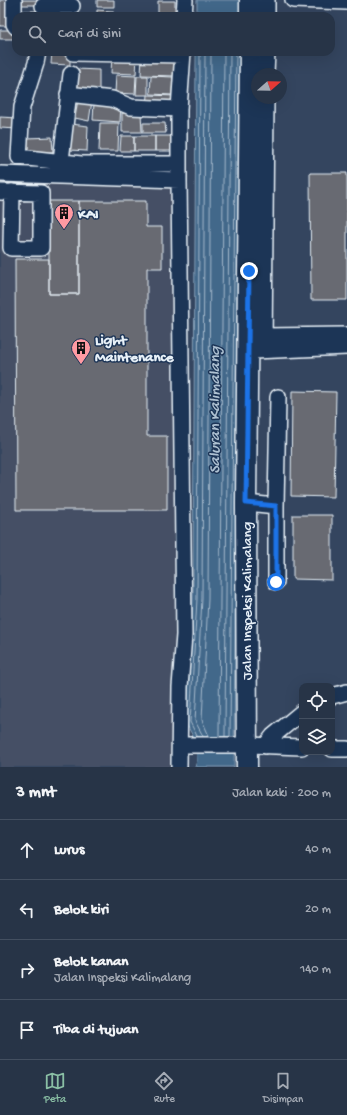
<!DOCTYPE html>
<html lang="id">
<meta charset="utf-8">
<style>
:root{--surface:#273447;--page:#333f52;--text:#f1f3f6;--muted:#a4aab4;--line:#434f60;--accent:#8abfa5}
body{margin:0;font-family:"Gochi Hand",sans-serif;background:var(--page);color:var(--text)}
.controls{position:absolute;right:12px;bottom:12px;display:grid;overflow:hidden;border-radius:8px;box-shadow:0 4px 16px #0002}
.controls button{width:36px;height:36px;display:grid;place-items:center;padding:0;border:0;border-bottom:1px solid var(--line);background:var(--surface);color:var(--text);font:20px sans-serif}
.compass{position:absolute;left:251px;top:68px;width:36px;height:36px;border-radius:50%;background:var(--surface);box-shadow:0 4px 16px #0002;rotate:70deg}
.stop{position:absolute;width:12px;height:12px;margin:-9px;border:3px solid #1a73e8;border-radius:50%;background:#fff}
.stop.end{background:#1a73e8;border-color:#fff;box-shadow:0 1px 4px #0008}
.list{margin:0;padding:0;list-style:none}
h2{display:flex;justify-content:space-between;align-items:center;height:52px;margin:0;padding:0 16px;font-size:17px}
h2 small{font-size:13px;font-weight:400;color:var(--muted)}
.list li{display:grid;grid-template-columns:26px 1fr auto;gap:12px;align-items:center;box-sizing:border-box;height:60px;padding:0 16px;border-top:1px solid var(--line)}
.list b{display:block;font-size:15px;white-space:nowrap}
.list p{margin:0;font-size:13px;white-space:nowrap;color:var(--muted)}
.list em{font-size:13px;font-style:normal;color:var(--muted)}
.icon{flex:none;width:22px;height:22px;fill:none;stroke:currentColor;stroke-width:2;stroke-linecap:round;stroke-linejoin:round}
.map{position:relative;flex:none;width:347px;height:767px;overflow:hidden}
.search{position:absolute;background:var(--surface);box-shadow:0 4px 16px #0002;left:12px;right:12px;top:12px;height:44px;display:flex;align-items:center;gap:10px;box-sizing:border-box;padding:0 14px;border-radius:12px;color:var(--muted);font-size:15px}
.sheet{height:292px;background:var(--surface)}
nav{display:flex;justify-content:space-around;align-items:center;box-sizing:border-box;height:56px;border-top:1px solid var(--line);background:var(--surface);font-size:11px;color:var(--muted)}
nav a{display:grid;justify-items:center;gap:2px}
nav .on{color:var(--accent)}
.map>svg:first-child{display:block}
.built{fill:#445065}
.water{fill:#42678a;stroke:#849eb6}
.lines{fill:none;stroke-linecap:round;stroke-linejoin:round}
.shore{stroke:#a6bacc;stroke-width:1}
.building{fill:#686b72;stroke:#e8f1f8}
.minor-casing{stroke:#e8f1f8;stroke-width:18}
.major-casing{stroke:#e8f1f8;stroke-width:23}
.minor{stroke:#1d3557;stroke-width:15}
.major{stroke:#1d3557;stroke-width:20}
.route{stroke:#1a73e8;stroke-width:5}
.labels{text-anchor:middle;stroke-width:3;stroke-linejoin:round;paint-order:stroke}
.poi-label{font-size:15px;font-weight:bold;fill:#e8f1f8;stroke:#1d3557;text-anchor:start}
.street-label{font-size:15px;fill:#e8f1f8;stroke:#1d3557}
.water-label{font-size:16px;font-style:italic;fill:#aec1d2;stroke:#1d3557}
</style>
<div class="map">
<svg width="347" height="767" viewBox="0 0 347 767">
<rect width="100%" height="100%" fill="#34455f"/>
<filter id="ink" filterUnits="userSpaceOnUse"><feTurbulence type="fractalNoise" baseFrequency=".025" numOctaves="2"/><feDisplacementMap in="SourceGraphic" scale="8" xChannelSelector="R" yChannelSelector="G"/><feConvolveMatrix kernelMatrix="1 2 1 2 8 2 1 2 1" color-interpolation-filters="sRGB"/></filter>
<g filter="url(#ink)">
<path class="built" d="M0 167 171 170 175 637 173 767H0Z"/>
<path class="water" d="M197 0H240V16H197Z
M196 52H239L234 767H195L197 761 196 742 186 723 193 599Z"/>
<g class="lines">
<path class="shore" d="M197 736 190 722 197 599 200 52
M203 736 195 721 202 599 205 52
M209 736 202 720 208 599 211 52
M219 736 224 52
M225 736 230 52
M230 736 236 52"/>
</g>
<path class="building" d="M0 0H9L10 26H0Z
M18 0H37V5H18Z
M97 0H114V7H97Z
M158 1H175V16H158Z
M46 8 68 9 67 16H46Z
M97 10 113 11 112 16H97Z
M20 11H41V16H20Z
M0 30H16V39H0Z
M52 52H70V65L51 64Z
M112 55 137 56 136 74 111 73Z
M142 56 175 57 174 76 141 75Z
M76 69 99 70V91L76 90Z
M116 75 136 76 135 94 115 93Z
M137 76H148V95H136Z
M151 76 173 77 172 95 150 94Z
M148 95 177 96V108L147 107Z
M78 99 92 101 89 121 75 118Z
M94 102 121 103 120 122 93 120Z
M122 113H141L142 132H122Z
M0 117 18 118V129L0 128Z
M100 123H119L118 151H99Z
M143 123H165L166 133H143Z
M71 124 88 126 87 151 70 150Z
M121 136H134V151H120Z
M134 136H155V151H134Z
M155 136H177V151H155Z
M52 137 53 152 28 153 27 138Z
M310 173H347V300H311Z
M49 201H79V294H49Z
M79 201H146V227H162V268H147V436H167V510H16L15 259H49V294H79Z
M292 391 336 392 334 497 291 496Z
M293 515H332V580L293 579Z"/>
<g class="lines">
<g class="minor-casing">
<path id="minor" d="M14 0V24L16 27
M293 0 347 2
M43 6H72
M184 16 185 0
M267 16V0
M38 52 36 63 22 107 19 157 81 164H179
M73 53 183 55
M266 74 267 52
M68 94 112 99 131 107 179 109
M61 161 71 74
M0 174 179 180
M0 192 41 193V248H11L12 192
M264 336 347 335
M264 350 266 98
M254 351 347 347
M246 503 276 506V582
M276 506 278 397
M332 696 347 692
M180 745H246L302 747
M265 746 273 736 302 712
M332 749H347
M179 767 180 687 184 635 179 180V109L183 52"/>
</g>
<g class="major-casing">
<path id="major" d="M250 16V0
M247 767 246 503 250 52"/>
</g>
<use href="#minor" class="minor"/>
<use href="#major" class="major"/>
</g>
</g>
<g class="lines" filter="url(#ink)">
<path class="route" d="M249 271 246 503 276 506V582"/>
</g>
<defs>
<g id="building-pin" transform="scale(1)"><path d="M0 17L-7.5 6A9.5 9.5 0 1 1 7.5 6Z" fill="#ff9aa2" stroke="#1d3557"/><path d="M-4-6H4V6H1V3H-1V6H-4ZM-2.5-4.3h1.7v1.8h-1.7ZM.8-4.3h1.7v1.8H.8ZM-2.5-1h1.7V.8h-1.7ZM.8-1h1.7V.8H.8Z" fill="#111"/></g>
</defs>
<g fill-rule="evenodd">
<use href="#building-pin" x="64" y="213"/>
<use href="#building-pin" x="81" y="348"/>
</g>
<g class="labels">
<g class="poi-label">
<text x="78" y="218">KAI</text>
<text x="95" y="344">Light<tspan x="95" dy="17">Maintenance</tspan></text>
</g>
<g class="street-label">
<text transform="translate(246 601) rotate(-90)" y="5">Jalan Inspeksi Kalimalang</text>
</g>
<g class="water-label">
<text transform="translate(213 410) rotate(-90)" y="6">Saluran Kalimalang</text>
</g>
</g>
</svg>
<div class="controls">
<button><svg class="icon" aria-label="locate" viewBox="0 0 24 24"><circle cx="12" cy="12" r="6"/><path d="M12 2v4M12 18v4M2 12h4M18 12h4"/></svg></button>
<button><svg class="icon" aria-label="layers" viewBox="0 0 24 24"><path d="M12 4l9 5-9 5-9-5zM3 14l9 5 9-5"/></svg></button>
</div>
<svg class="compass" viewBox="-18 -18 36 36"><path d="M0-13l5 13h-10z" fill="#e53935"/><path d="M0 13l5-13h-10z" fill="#a4aab4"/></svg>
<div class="stop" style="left:276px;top:582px"></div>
<div class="stop end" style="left:249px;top:271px"></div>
<div class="search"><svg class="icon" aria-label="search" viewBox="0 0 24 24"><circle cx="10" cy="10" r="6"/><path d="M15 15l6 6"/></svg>Cari di sini</div>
</div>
<section class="sheet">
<h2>3 mnt<small>Jalan kaki · 200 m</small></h2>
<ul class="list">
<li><svg class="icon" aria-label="ahead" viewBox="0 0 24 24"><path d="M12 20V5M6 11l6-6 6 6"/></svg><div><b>Lurus</b></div><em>40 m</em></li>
<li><svg class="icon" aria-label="left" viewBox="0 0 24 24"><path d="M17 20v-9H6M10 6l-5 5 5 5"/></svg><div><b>Belok kiri</b></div><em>20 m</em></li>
<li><svg class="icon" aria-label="right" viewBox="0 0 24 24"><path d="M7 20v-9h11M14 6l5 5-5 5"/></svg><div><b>Belok kanan</b><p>Jalan Inspeksi Kalimalang</p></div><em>140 m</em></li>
<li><svg class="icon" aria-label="arrive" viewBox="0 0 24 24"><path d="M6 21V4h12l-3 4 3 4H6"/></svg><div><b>Tiba di tujuan</b></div></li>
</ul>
</section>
<nav>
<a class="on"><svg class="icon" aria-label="map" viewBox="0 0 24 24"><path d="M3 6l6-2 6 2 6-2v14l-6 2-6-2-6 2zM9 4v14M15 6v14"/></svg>Peta</a>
<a><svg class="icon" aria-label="directions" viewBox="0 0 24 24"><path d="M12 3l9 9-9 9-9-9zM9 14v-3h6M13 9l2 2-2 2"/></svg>Rute</a>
<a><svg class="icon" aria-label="saved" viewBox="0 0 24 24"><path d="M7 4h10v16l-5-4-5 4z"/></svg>Disimpan</a>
</nav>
